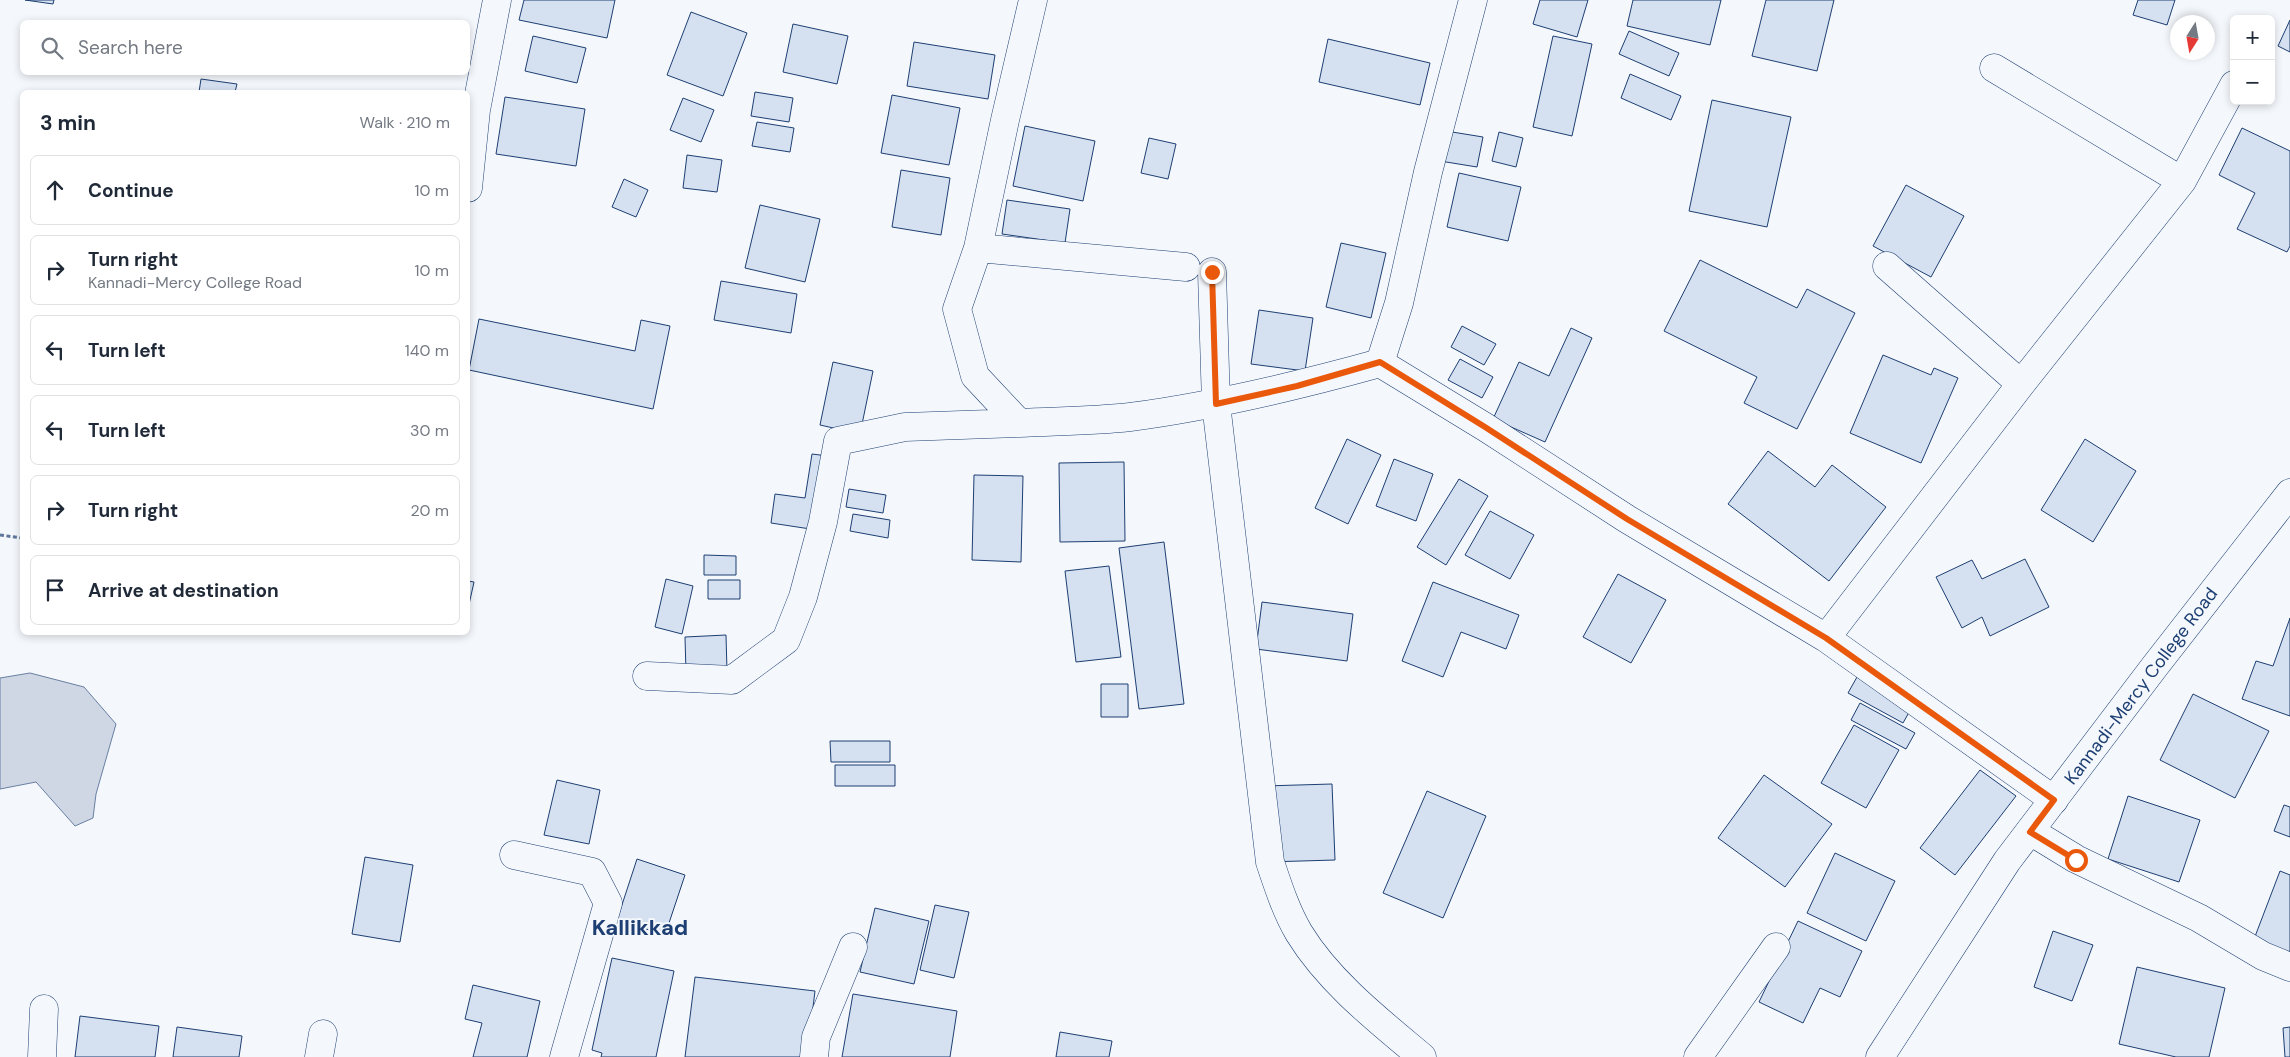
<!DOCTYPE html>
<meta charset="utf-8">
<style>
:root{--surface:#fff;--page:#f2f2f3;--text:#1f2937;--muted:#747a83;--line:#e0e1e3}
body{margin:0;font-family:"DM Sans",sans-serif;background:var(--page);color:var(--text)}
.controls{position:absolute;right:15px;top:15px;display:grid;overflow:hidden;border-radius:8px;box-shadow:0 2px 8px #0003}
.controls button{width:45px;height:45px;display:grid;place-items:center;padding:0;border:0;border-bottom:1px solid var(--line);background:var(--surface);color:var(--text);font:25px sans-serif}
.compass{position:absolute;left:2170px;top:15px;width:45px;height:45px;border-radius:50%;background:var(--surface);box-shadow:0 2px 8px #0003;rotate:191deg}
.stop{position:absolute;width:15px;height:15px;margin:-11px;border:4px solid #ea580c;border-radius:50%;background:#fff}
.stop.end{background:#ea580c;border-color:#fff;box-shadow:0 1px 5px #0008}
.list{margin:0;padding:0;list-style:none}
h2{display:flex;justify-content:space-between;align-items:center;height:65px;margin:0;padding:0 20px;font-size:21px}
h2 small{font-size:16px;font-weight:400;color:var(--muted)}
.list li{display:grid;grid-template-columns:32px 1fr auto;gap:15px;align-items:center;box-sizing:border-box;height:70px;margin:0 10px 10px;padding:0 10px;border:1px solid var(--line);border-radius:8px}
.list b{display:block;font-size:19px;white-space:nowrap}
.list p{margin:0;font-size:16px;white-space:nowrap;color:var(--muted)}
.list em{font-size:16px;font-style:normal;color:var(--muted)}
.icon{flex:none;width:28px;height:28px;fill:none;stroke:currentColor;stroke-width:2;stroke-linecap:round;stroke-linejoin:round}
.map{position:relative;flex:none;width:2290px;height:1057px;overflow:hidden}
.search{position:absolute;background:var(--surface);box-shadow:0 2px 8px #0003;left:20px;top:20px;width:450px;height:55px;display:flex;align-items:center;gap:12px;box-sizing:border-box;padding:0 18px;border-radius:8px;color:var(--muted);font-size:19px}
.panel{position:absolute;background:var(--surface);box-shadow:0 2px 8px #0003;left:20px;top:90px;width:450px;height:545px;border-radius:8px}
.map>svg:first-child{display:block}
.water{fill:#cfd7e4;stroke:#687fa3}
.building{fill:#d5e0f0;stroke:#1d3f73}
.lines{fill:none;stroke-linecap:round;stroke-linejoin:round}
.street-casing{stroke:#1d3f73;stroke-width:29}
.secondary-casing{stroke:#1d3f73;stroke-width:29}
.path{stroke:#5e769c;stroke-width:3;stroke-dasharray:4 2.5;stroke-linecap:butt}
.street{stroke:#f4f7fb;stroke-width:28}
.secondary{stroke:#f4f7fb;stroke-width:28}
.route{stroke:#ea580c;stroke-width:6}
.labels{text-anchor:middle;stroke-width:4;stroke-linejoin:round;paint-order:stroke}
.street-label{font-size:18px;fill:#1d3f73;stroke:#f4f7fb}
.district-label{font-size:22px;font-weight:bold;fill:#1d3f73;stroke:#f4f7fb}
</style>
<div class="map">
<svg width="2290" height="1057" viewBox="0 0 2290 1057">
<rect width="100%" height="100%" fill="#f4f7fb"/>
<path class="water" d="M30 673 84 687 116 724 96 794 93 818 75 826 36 782 0 789V678Z"/>
<path class="building" d="M25 0H54L53 4Z
M524 0H615L607 38 519 20Z
M1540 0H1588L1577 37 1533 24Z
M1633 0H1721L1710 45 1627 26Z
M1766 0H1834L1817 71 1752 56Z
M2138 0H2175L2167 25 2133 15Z
M691 12 747 33 723 96 667 75Z
M2290 20V52L2278 46Z
M793 24 848 36 837 84 783 72Z
M1629 31 1679 53 1669 76 1619 54Z
M533 36 586 48 577 83 525 71Z
M1553 36 1592 44 1572 136 1533 127Z
M1328 39 1430 63 1420 105 1319 82Z
M914 42 995 55 988 99 907 86Z
M1630 74 1681 96 1671 120 1621 98Z
M201 79 237 84 235 92H199Z
M755 92 793 98 789 122 751 116Z
M892 95 960 108 949 165 881 153Z
M505 97 585 109 576 166 496 154Z
M683 98 714 110 701 142 670 130Z
M1712 100 1791 117 1767 227 1689 211Z
M757 122 794 128 790 152 752 146Z
M1025 126 1095 141 1083 201 1013 186Z
M2242 128 2290 151V246L2287 252 2237 229 2255 193 2219 175Z
M1446 131 1483 137 1477 167 1440 161Z
M1499 132 1523 138 1516 167 1492 161Z
M1149 138 1176 144 1168 179 1141 173Z
M687 155 722 160 717 192 683 188Z
M901 170 950 178 941 235 892 227Z
M1459 173 1521 187 1508 241 1447 227Z
M624 179 648 190 636 217 612 207Z
M1906 185 1964 216 1931 277 1873 246Z
M1007 200 1070 209 1065 243 1002 234Z
M760 205 820 219 805 282 745 268Z
M1341 243 1386 253 1371 318 1326 307Z
M1700 260 1797 308 1807 289 1855 313 1797 429 1744 403 1757 377 1664 331Z
M721 281 797 294 791 333 714 320Z
M1259 310 1313 318 1305 371 1251 364Z
M479 319 635 351 641 320 670 326 653 409 469 370Z
M1462 326 1496 344 1484 365 1451 347Z
M1571 328 1592 338 1545 442 1493 419 1519 362 1549 376Z
M1883 355 1931 375 1934 368 1958 378 1921 463 1850 433Z
M1460 359 1493 377 1482 398 1448 380Z
M833 362 873 371 860 434 820 425Z
M1347 439 1381 455 1348 524 1315 508Z
M2085 439 2136 471 2093 542 2041 510Z
M1768 451 1815 487 1832 465 1886 507 1829 581 1728 504Z
M812 454 828 456 817 530 771 523 775 494 805 498Z
M1394 459 1433 474 1416 521 1376 506Z
M1124 462 1125 541 1060 542 1059 463Z
M974 475 1023 476 1021 562 972 560Z
M1459 479 1488 496 1446 565 1417 547Z
M849 489 886 495 883 513 846 507Z
M1490 511 1534 535 1510 579 1465 555Z
M853 514 890 520 888 538 850 531Z
M1164 542 1184 704 1139 709 1119 548Z
M704 555 736 556V575H704Z
M2025 559 2049 607 1990 636 1982 617 1962 628 1936 577 1972 560 1982 579Z
M1109 566 1121 657 1076 662 1065 571Z
M1618 574 1666 600 1631 663 1583 637Z
M666 579 693 586 682 634 655 627Z
M708 580H740V599H708Z
M468 581 474 582 468 609Z
M1433 582 1519 615 1506 649 1461 632 1443 677 1402 661Z
M1262 602 1353 614 1347 661 1256 649Z
M2290 618V716L2242 699 2256 661 2273 666Z
M726 635 727 671 686 673 685 637Z
M1857 677 1912 707 1903 723 1848 693Z
M1101 684H1128V717H1101Z
M2193 694 2269 731 2235 798 2160 760Z
M1860 703 1915 733 1906 749 1851 720Z
M1854 725 1899 750 1866 808 1821 783Z
M830 741H890V762H831Z
M835 765H895V786H835Z
M1980 770 2016 796 1955 875 1920 848Z
M1764 775 1832 824 1785 887 1718 838Z
M557 780 600 790 589 844 544 835Z
M1332 784 1335 860 1267 862 1264 786Z
M1427 791 1486 816 1443 918 1383 893Z
M2128 796 2200 820 2179 882 2108 859Z
M2284 805 2290 807V837L2274 831Z
M1835 853 1895 881 1866 941 1807 913Z
M365 857 413 865 400 942 352 934Z
M637 859 685 875 665 935 617 920Z
M2280 871 2290 875V962L2251 947Z
M935 905 969 912 954 978 920 970Z
M875 908 929 921 914 984 860 972Z
M1798 921 1862 951 1840 997 1820 988 1803 1023 1759 1002Z
M2053 931 2093 945 2072 1001 2034 987Z
M612 958 674 971 656 1057H601L602 1053 592 1050Z
M2137 967 2225 988 2209 1057H2176L2119 1044Z
M695 977 815 991 807 1057H685Z
M473 985 540 1001 527 1057H473L482 1023 465 1019Z
M853 994 957 1011 950 1057H842Z
M80 1016 159 1026 155 1057H75Z
M177 1027 242 1036 239 1057H173Z
M2290 1027V1057H2285L2283 1028Z
M1060 1032 1112 1041 1109 1057H1056Z"/>
<g class="lines">
<g class="street-casing">
<path id="street" d="M1033 0 1005 120 978 248 957 309 975 376 1019 423C1056 421 1094 421 1130 417 1215 406 1297 386 1380 363L1485 427 1627 519 1826 638 2054 800
M1994 68 2182 181
M468 188 476 110 497 0
M978 248 1186 267
M1887 266 2021 384
M1212 272 1216 404 1270 862C1278 886 1286 911 1299 933 1329 982 1379 1021 1422 1057
M1380 363 1399 303 1428 172 1473 0
M1826 638 2021 384 2182 181 2234 85
M647 676 732 680 786 640 803 597 823 522 838 441 905 427 1019 423
M2030 831 2076 859 2199 918 2263 956 2290 967
M514 855 592 872 608 903 564 1057
M42 1057 44 1009
M319 1057 323 1034
M814 1057 816 1037 853 947
M1698 1057 1776 947"/>
</g>
<g class="secondary-casing">
<path id="secondary" d="M1880 1057 2007 861 2155 666 2290 493"/>
</g>
<path class="path" d="M0 535 22 538"/>
<use href="#street" class="street"/>
<use href="#secondary" class="secondary"/>
</g>
<g class="lines">
<path class="route" d="M1212 272 1216 404 1297 386 1380 362 1485 427 1627 519 1826 638 2054 800 2030 832 2076 860"/>
</g>
<g class="labels">
<g class="street-label">
<text transform="translate(2141 686) rotate(-53)" y="6">Kannadi-Mercy College Road</text>
</g>
<g class="district-label">
<text x="640" y="935">Kallikkad</text>
</g>
</g>
</svg>
<div class="controls">
<button>+</button>
<button>−</button>
</div>
<svg class="compass" viewBox="-18 -18 36 36"><path d="M0-13l5 13h-10z" fill="#e53935"/><path d="M0 13l5-13h-10z" fill="#747a83"/></svg>
<div class="stop" style="left:2076px;top:860px"></div>
<div class="stop end" style="left:1212px;top:272px"></div>
<div class="search"><svg class="icon" aria-label="search" viewBox="0 0 24 24"><circle cx="10" cy="10" r="6"/><path d="M15 15l6 6"/></svg>Search here</div>
<section class="panel">
<h2>3 min<small>Walk · 210 m</small></h2>
<ul class="list">
<li><svg class="icon" aria-label="ahead" viewBox="0 0 24 24"><path d="M12 20V5M6 11l6-6 6 6"/></svg><div><b>Continue</b></div><em>10 m</em></li>
<li><svg class="icon" aria-label="right" viewBox="0 0 24 24"><path d="M7 20v-9h11M14 6l5 5-5 5"/></svg><div><b>Turn right</b><p>Kannadi-Mercy College Road</p></div><em>10 m</em></li>
<li><svg class="icon" aria-label="left" viewBox="0 0 24 24"><path d="M17 20v-9H6M10 6l-5 5 5 5"/></svg><div><b>Turn left</b></div><em>140 m</em></li>
<li><svg class="icon" aria-label="left" viewBox="0 0 24 24"><path d="M17 20v-9H6M10 6l-5 5 5 5"/></svg><div><b>Turn left</b></div><em>30 m</em></li>
<li><svg class="icon" aria-label="right" viewBox="0 0 24 24"><path d="M7 20v-9h11M14 6l5 5-5 5"/></svg><div><b>Turn right</b></div><em>20 m</em></li>
<li><svg class="icon" aria-label="arrive" viewBox="0 0 24 24"><path d="M6 21V4h12l-3 4 3 4H6"/></svg><div><b>Arrive at destination</b></div></li>
</ul>
</section>
</div>
